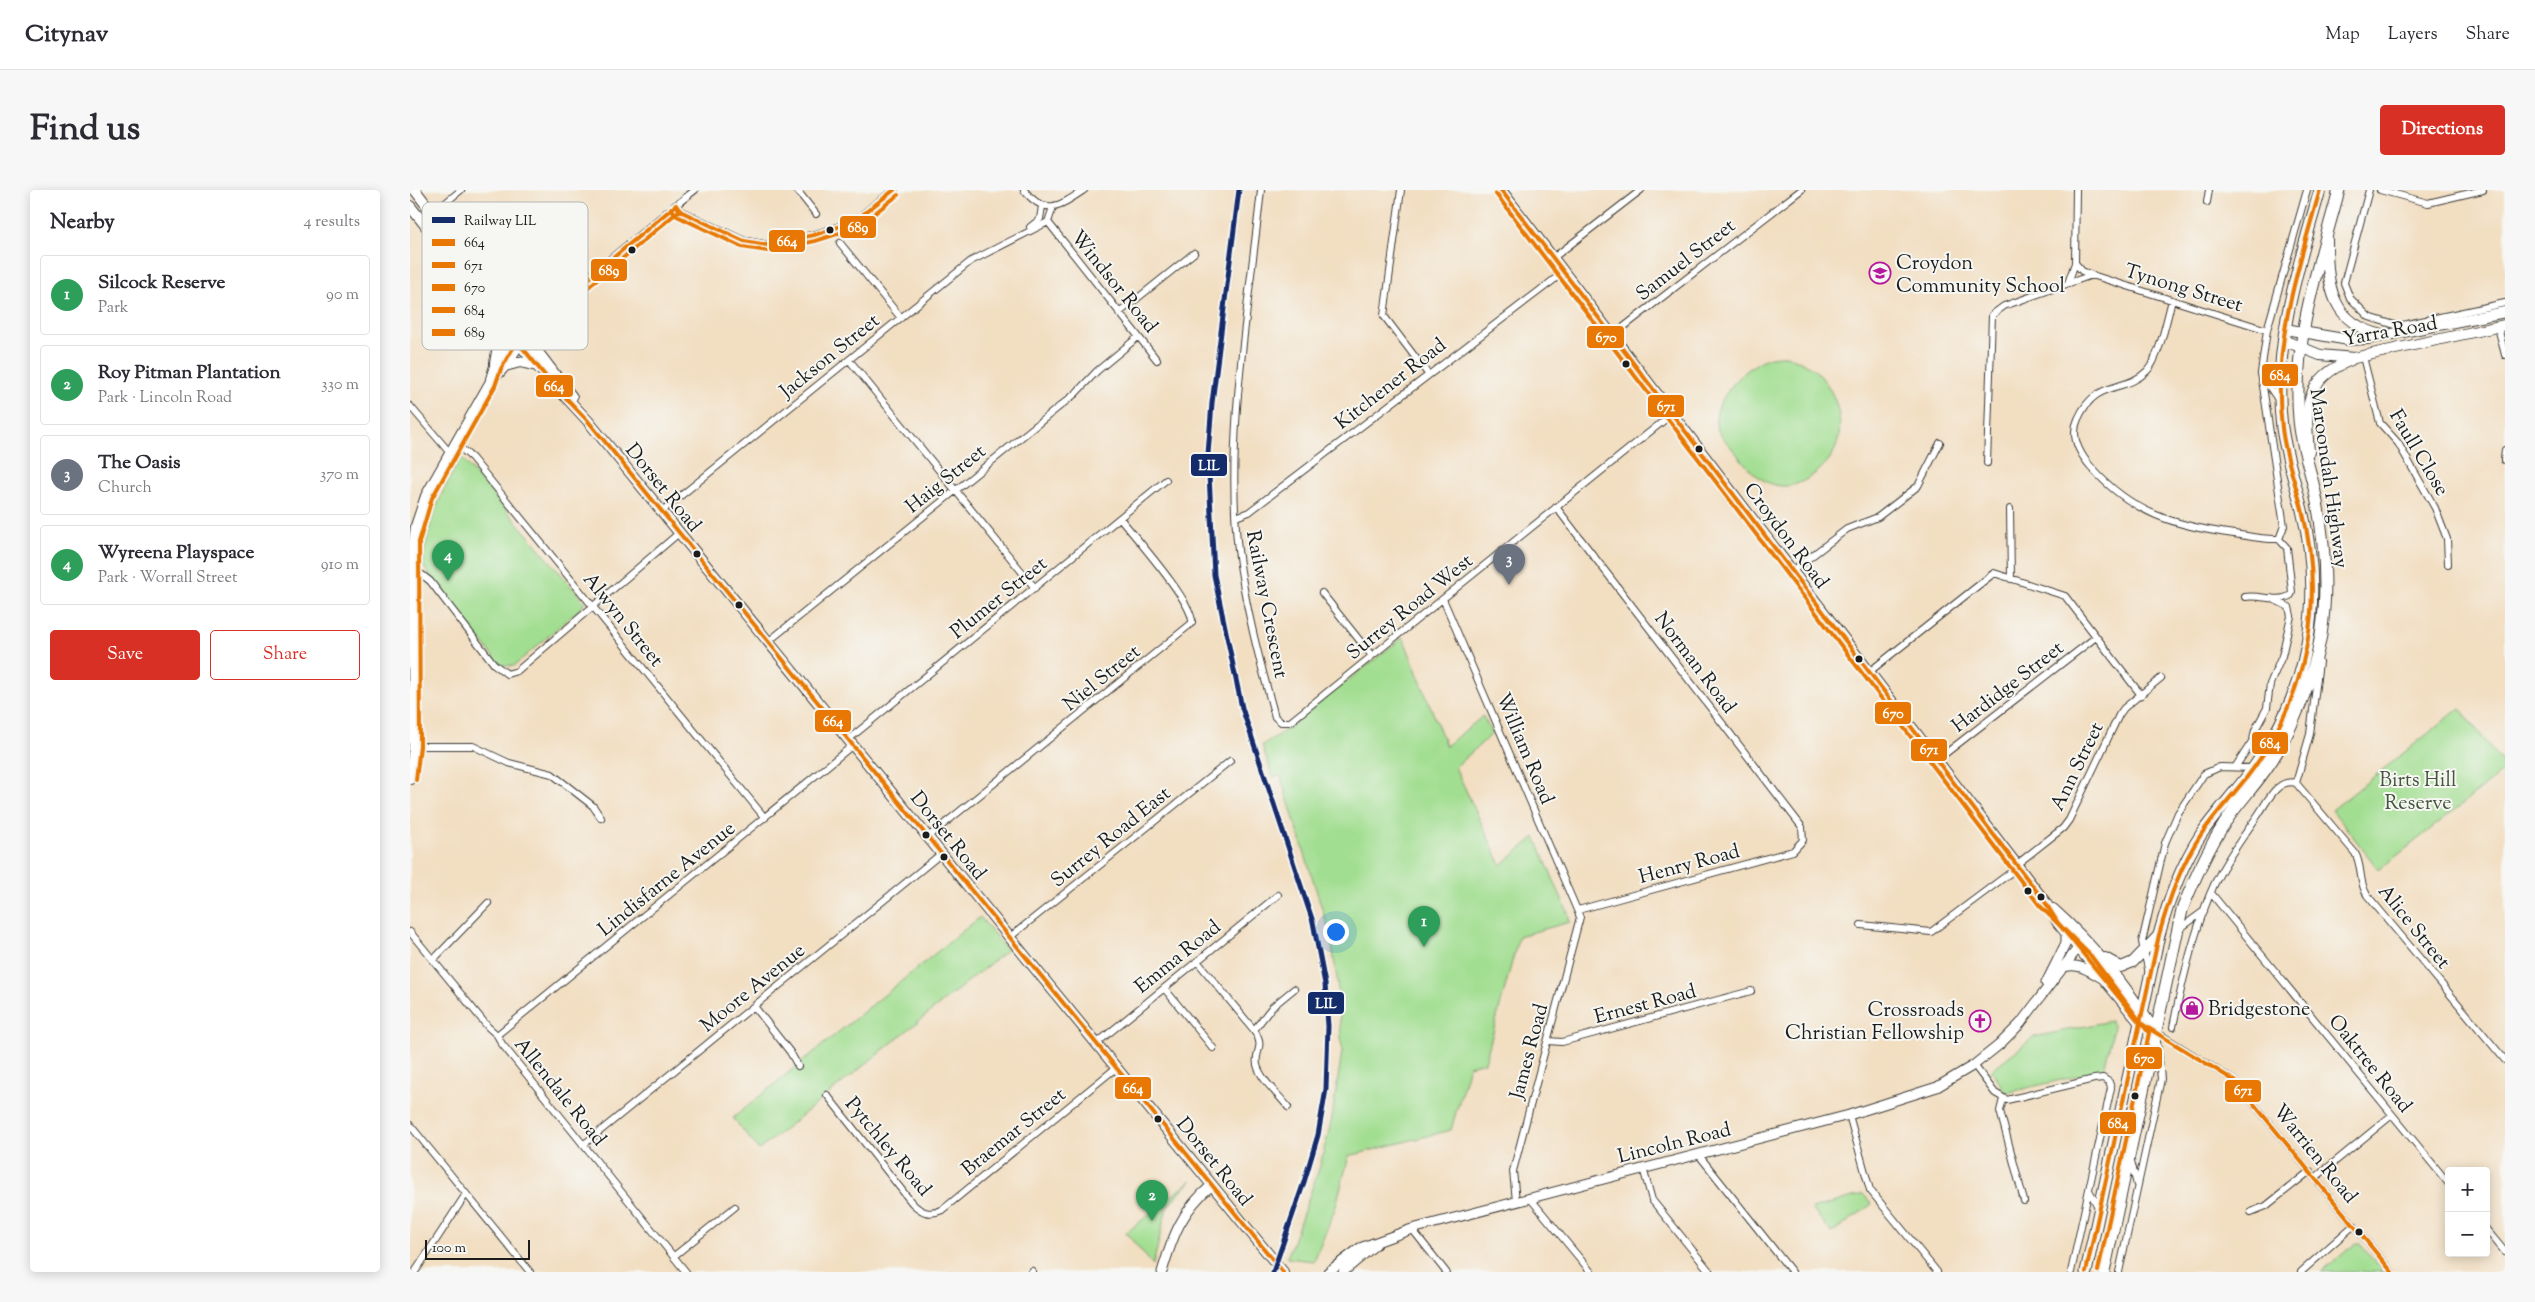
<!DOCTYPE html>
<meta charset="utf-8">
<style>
:root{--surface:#fff;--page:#f7f7f7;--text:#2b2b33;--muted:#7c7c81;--line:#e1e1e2;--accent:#d93025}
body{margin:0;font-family:"Sorts Mill Goudy",serif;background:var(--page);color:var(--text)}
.controls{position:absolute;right:15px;bottom:15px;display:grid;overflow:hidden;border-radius:5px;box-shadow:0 2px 12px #0003}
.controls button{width:45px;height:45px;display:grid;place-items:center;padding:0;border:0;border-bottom:1px solid var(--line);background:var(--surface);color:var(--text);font:25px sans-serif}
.scale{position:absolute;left:15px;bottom:12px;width:105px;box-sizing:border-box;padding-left:5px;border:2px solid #1c1c1c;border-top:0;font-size:14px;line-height:18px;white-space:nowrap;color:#1c1c1c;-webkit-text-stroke:4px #f6f6f2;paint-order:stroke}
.you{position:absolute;left:925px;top:741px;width:18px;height:18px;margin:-12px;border:4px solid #fff;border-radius:50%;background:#1a73e8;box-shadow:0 0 0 8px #1a73e833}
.badge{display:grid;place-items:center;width:32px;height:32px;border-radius:50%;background:var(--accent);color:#fff;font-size:16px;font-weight:700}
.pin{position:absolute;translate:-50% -41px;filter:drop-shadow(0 1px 2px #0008)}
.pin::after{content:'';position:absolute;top:26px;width:18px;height:15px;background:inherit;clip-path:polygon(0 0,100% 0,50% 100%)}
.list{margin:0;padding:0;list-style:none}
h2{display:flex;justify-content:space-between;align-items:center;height:65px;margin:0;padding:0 20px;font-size:21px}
h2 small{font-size:16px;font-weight:400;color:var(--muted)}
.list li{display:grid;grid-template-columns:32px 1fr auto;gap:15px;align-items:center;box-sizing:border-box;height:80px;margin:0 10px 10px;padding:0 10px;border:1px solid var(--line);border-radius:5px}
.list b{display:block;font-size:19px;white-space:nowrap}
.list p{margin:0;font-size:16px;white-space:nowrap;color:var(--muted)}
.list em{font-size:16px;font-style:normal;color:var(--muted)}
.actions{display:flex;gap:10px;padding:15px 20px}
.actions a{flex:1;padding:11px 0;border:1px solid var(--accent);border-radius:5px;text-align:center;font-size:18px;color:var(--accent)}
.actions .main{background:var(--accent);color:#fff}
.map{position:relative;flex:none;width:2095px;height:1082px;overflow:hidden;border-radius:5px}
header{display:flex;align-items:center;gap:30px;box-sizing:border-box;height:70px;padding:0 25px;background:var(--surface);border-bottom:1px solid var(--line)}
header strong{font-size:24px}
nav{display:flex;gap:28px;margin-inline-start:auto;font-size:18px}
.intro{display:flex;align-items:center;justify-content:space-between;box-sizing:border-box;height:120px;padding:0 30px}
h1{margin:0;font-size:35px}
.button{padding:12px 22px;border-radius:5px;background:var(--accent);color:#fff;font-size:18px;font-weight:700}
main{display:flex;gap:30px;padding:0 30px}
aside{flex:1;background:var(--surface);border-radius:5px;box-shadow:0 2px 12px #0003}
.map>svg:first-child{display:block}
.green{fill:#a2de91;stroke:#5f7d56}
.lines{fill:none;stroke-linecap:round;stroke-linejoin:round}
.minor-casing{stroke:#3c3935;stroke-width:8}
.tertiary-casing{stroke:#3c3935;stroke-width:9}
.secondary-casing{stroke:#3c3935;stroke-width:11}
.primary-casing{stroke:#3c3935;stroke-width:12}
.trunk-casing{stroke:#3c3935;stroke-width:13}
.minor{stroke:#fff;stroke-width:6}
.tertiary{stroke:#fff;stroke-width:8}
.secondary{stroke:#fff;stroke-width:9}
.primary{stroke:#fff;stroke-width:10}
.trunk{stroke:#fff;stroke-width:11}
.bus-1-casing{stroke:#f6f6f2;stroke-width:8}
.bus-2-casing{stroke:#f6f6f2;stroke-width:8}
.bus-3-casing{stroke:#f6f6f2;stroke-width:8}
.bus-4-casing{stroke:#f6f6f2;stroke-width:8}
.bus-5-casing{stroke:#f6f6f2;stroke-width:8}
.bus-1{stroke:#e87803;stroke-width:4}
.bus-2{stroke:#e87803;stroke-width:4}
.bus-3{stroke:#e87803;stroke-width:4}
.bus-4{stroke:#e87803;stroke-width:4}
.bus-5{stroke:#e87803;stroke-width:4}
.rail-1-casing{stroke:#f6f6f2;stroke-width:9}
.rail-1{stroke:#152c6b;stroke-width:5}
.bus-dot{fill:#1c1c1c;stroke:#f6f6f2;stroke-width:2}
.labels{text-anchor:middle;stroke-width:4;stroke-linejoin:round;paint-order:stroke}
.street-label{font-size:20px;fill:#1c1c1c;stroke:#f6f6f2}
.poi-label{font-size:20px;fill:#1c1c1c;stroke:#f6f6f2;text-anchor:start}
.park-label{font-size:20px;fill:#44563f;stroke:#f6f6f2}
.key{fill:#f6f6f2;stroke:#b5b5b2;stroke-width:1}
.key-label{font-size:14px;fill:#1c1c1c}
.line-badge{stroke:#f6f6f2;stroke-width:2}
.badge-label{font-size:14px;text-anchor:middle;font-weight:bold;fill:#fff}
</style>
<header>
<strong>Citynav</strong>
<nav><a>Map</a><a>Layers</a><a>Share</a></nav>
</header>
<div class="intro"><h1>Find us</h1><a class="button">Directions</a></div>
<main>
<aside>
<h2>Nearby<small>4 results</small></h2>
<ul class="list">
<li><span class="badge" style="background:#2e9e5b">1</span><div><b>Silcock Reserve</b><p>Park</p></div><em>90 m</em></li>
<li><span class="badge" style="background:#2e9e5b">2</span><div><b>Roy Pitman Plantation</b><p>Park · Lincoln Road</p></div><em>330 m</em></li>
<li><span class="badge" style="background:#6b7280">3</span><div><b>The Oasis</b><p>Church</p></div><em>370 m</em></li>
<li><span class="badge" style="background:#2e9e5b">4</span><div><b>Wyreena Playspace</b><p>Park · Worrall Street</p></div><em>910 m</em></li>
</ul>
<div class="actions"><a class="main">Save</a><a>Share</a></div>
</aside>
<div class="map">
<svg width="2095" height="1082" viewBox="0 0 2095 1082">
<rect width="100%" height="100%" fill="#f6f6f2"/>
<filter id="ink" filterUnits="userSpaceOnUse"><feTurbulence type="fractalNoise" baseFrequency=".02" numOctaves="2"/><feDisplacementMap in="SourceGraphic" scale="10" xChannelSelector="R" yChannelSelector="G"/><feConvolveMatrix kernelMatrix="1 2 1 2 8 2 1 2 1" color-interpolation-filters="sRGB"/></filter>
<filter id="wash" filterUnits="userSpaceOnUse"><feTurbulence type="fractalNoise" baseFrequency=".0096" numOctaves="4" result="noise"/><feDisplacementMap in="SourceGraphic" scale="20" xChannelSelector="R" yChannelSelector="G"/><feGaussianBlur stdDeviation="1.12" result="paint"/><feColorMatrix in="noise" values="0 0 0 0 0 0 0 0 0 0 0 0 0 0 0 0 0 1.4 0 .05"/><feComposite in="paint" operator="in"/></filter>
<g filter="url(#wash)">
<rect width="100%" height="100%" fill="#f2dec1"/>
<path class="green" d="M1376 166C1385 169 1395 172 1403 179 1429 200 1440 244 1418 271 1399 293 1372 307 1346 285 1338 279 1332 269 1325 262 1319 254 1307 244 1306 234 1303 209 1338 173 1361 167 1365 166 1371 166 1376 166Z
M51 267 174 411 173 416 104 476 90 475 13 376C17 330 30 306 51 267Z
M993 447 1036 556 1073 526 1082 544 1045 577 1091 675 1125 647 1158 723 1160 732 1109 746 1075 872 1059 876 1041 940 939 966 925 1019 904 1071 877 1068 910 976 922 928 932 861 927 788 920 744 870 585 863 588 852 555 876 540Z
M2050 518 2095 576V580L1969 680 1922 620Z
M570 727 597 760 349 960 323 928Z
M1700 831 1704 836 1694 880 1596 903 1581 880 1624 847Z
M782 990 757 1017 743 1075 716 1043Z
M1453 1004 1462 1014 1422 1043 1402 1019Z
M1946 1053 1950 1054 1973 1082H1911Z"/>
</g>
<g filter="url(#ink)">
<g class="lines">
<g class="minor-casing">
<path id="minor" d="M387 0 406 24
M614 0C635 27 650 16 674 0
M851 0C839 114 815 247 828 360 835 417 850 472 865 527L871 532H880L1262 224
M991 0 974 126 1018 184
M1959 0 1934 93 1940 108 1959 127 1988 136 2095 113
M1970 0 2018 13 2073 0
M1797 12 1799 0
M266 15 285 0
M23 23 51 0
M638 32 747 170
M620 37 630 29 632 16
M430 53 491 128
M1143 68 1231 0
M1665 73 1672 81 1682 85 1857 140
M1658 93 1665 73 1666 0
M1762 110C1757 128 1749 169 1737 181 1714 204 1686 188 1668 229 1660 246 1669 263 1681 277 1721 323 1765 336 1824 344 1838 346 1854 350 1869 349
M709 123 784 63
M2088 137 2095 165
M1202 146 1391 0
M1953 167 1970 233 1988 253 2025 318 2037 349 2038 374
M440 171 625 398
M1851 184 1869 211
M0 216 40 263
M46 254 62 268 355 628
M2094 270 2095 260
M1577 273 1582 125 1594 116 1682 85
M1146 317 1392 637 1393 650 1383 661 1168 720
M1600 319 1601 389
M252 321 561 71 638 32 643 17
M826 327 839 322 1154 82
M1869 349 1874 336 1851 183 1857 140 1897 0
M1382 381 1437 339 1468 327 1508 296 1530 253
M2 383 11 384 20 391 84 474 97 484 107 481 269 343
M912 403 962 466
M1835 407C1850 404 1868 414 1881 405L1882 402 1877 358 1869 349
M1033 409 1170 727 1103 981 1106 1011
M359 451 665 204 687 181 728 147
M1459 482 1584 383 1655 406 1731 505
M439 549 756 290
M4 556H63L99 573 142 584 183 616 191 628
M1527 570 1686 447
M1826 576 1843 550 1845 540 1857 518 1860 494 1872 466 1881 426 1879 417 1861 408
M1886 593 1945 663C1953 677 1948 691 1957 705L2095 870
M1886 593 1900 544 1909 472
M518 647 782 433C784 413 725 347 710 328
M1606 675 1653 638 1659 630 1709 525 1714 518 1751 488
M1801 703 2039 994
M1451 735 1521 742 1608 677
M1768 740 1794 721
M0 742 78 837 87 845 92 854 276 1082
M600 747 820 571
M23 770 78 713
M787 771 844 840C856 859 844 860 847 875 851 890 869 905 878 917
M1739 783 1732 752 1755 653 1768 623 1794 584 1810 577 1843 578
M754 798 803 858
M344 816 380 862 388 876
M1763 837C1772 791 1783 746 1800 704 1812 675 1831 650 1848 625 1857 612 1867 588 1886 593
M844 840 862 817 884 799
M1746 842 1825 891 1982 1082
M87 845 443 555
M1138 851 1152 852 1341 801
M687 853 868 705
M1564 875 1585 903 1597 910 1684 889 1693 888 1699 892 1701 898 1661 1082
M417 905 502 1013C511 1022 519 1026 532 1020L707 877
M1593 909 1590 921 1614 1011
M1439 925 1460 1000 1527 1082
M0 935 120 1082
M173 955 532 663
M1288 964 1382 1082
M1721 971 1727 995
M1233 978 1242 1010 1300 1082
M1905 988 1982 925
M1679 1000 1689 1019
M1119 1007 1181 1082
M1841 1022 1856 1016 1900 981
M1002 1039 1036 1082
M2076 1039 2095 1062
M264 1066 325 1017
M5 1082 56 1004
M621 1082 622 1081
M1709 1082 1751 889 1747 851
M1891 1082 1944 1035"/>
</g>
<g class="tertiary-casing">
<path id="tertiary" d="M113 142 266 15 270 21 334 51 357 55 404 45 443 32 484 0
M128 160 129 147 141 122"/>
</g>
<g class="secondary-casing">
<path id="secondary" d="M1652 778C1666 771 1679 781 1692 788
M1636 793 1656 753V743
M752 1082C763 1045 772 1020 802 995
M918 1082 950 1058 1002 1039 1439 925 1527 897 1564 875 1589 855 1610 834 1671 754
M933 1082 966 1054"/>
</g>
<g class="primary-casing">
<path id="primary" d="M5 0 162 207
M1091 0 1635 712 1648 733 1730 833 1746 842
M0 16 127 176 178 231 873 1082
M1917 50C1917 96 1921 134 1973 145
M1875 139 1939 150 1957 149 2095 122
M1873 150 1910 165 1944 168 2095 135
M85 173 91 139 87 129
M95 176 110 172 127 176
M81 189 85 176 103 146
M1899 262C1895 217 1894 189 1941 170
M0 589 4 556 2 368 6 336 16 306 80 193 95 176 109 154 113 142
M1643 719C1682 754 1716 795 1744 840
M1695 768 1711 777 1723 772 1749 745"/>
</g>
<g class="trunk-casing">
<path id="trunk" d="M1676 1082 1749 745C1759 709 1771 675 1792 643 1808 620 1828 600 1844 577 1870 541 1889 498 1897 454 1905 408 1903 364 1892 320 1885 292 1876 266 1872 238 1862 157 1888 77 1910 0
M1694 1082 1772 720C1785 687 1800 653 1821 624 1832 609 1845 595 1856 579 1881 544 1904 487 1911 445 1918 400 1915 352 1906 307 1901 281 1891 256 1889 229 1882 150 1909 75 1929 0"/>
</g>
<use href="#minor" class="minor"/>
<use href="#tertiary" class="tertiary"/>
<use href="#secondary" class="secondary"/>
<use href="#primary" class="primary"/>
<use href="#trunk" class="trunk"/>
<g class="bus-1-casing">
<path id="bus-1" d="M266 15 122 136 103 146 137 188 178 231 873 1082
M266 15 270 21 334 51 357 55 404 45 443 32 484 0"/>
</g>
<g class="bus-2-casing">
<path id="bus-2" d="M1091 0 1635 712 1648 733 1730 833 1825 891 1982 1082"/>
</g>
<g class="bus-3-casing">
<path id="bus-3" d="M1086 4 1630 716 1681 766 1739 843 1688 1081"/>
</g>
<g class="bus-4-casing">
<path id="bus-4" d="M1676 1082 1749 745C1759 709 1771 674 1792 643 1806 623 1822 606 1837 587 1867 548 1888 502 1897 454 1905 409 1903 363 1892 319 1885 292 1875 266 1872 238 1862 157 1888 77 1910 0"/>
</g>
<g class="bus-5-casing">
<path id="bus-5" d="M261 18 267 26 332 57 358 61 405 51 446 38 488 5
M6 590 10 556 9 352 22 308 85 196 91 179 107 151 126 141 270 20"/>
</g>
<use href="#bus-1" class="bus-1"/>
<use href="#bus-2" class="bus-2"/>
<use href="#bus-3" class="bus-3"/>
<use href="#bus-4" class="bus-4"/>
<use href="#bus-5" class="bus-5"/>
<g class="rail-1-casing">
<path id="rail-1" d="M829 0 802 213 798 264 804 385 832 518 903 732 915 794 918 836 916 899 908 945 894 992 863 1082"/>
</g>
<use href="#rail-1" class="rail-1"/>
</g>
</g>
<defs>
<g id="school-ring" transform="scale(1.125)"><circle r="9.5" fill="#f6f6f2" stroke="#b5179e" stroke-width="1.5"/><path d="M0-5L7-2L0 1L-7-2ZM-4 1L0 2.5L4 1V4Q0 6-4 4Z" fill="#b5179e"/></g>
<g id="shop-ring" transform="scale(1.125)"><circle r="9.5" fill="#f6f6f2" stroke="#b5179e" stroke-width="1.5"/><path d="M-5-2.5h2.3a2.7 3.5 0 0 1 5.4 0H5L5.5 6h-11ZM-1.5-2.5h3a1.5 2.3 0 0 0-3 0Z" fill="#b5179e"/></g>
<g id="church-ring" transform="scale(1.125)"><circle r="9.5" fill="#f6f6f2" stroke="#b5179e" stroke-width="1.5"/><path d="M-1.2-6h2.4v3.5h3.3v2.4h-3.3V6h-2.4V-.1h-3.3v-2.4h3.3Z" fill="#b5179e"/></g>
</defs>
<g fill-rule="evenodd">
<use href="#school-ring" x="1470" y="83"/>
<use href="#shop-ring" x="1782" y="818"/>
<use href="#church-ring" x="1570" y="831"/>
</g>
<g class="bus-dot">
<circle cx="420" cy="40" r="4.5"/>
<circle cx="222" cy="60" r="4.5"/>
<circle cx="1216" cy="174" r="4.5"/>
<circle cx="1289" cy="259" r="4.5"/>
<circle cx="287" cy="364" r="4.5"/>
<circle cx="329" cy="415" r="4.5"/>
<circle cx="1449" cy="469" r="4.5"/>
<circle cx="516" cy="645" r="4.5"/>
<circle cx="534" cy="667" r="4.5"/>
<circle cx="1618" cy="701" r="4.5"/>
<circle cx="1631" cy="707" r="4.5"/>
<circle cx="1725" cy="906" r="4.5"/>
<circle cx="748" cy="929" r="4.5"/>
<circle cx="1949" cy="1042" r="4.5"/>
</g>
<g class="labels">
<g class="street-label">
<text transform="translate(1275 69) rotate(-38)" y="7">Samuel Street</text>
<text transform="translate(705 91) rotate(51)" y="7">Windsor Road</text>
<text transform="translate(1774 97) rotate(17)" y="7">Tynong Street</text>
<text transform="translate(1980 140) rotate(-10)" y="7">Yarra Road</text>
<text transform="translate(419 165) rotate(-39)" y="7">Jackson Street</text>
<text transform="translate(980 193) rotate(-38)" y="7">Kitchener Road</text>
<text transform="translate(2010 262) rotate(59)" y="7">Faull Close</text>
<text transform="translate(535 288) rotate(-39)" y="7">Haig Street</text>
<text transform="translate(1920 288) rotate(82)" y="7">Maroondah Highway</text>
<text transform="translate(254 297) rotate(51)" y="7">Dorset Road</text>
<text transform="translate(1377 345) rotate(53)" y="7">Croydon Road</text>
<text transform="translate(588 407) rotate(-39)" y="7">Plumer Street</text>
<text transform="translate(858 414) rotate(79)" y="7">Railway Crescent</text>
<text transform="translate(999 416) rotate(-39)" y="7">Surrey Road West</text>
<text transform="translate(214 429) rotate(51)" y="7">Alwyn Street</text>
<text transform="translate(1286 472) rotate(53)" y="7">Norman Road</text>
<text transform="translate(691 487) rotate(-39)" y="7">Niel Street</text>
<text transform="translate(1597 496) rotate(-38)" y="7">Hardidge Street</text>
<text transform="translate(1116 558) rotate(67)" y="7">William Road</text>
<text transform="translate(1666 576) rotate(-64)" y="7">Ann Street</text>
<text transform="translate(539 645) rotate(51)" y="7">Dorset Road</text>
<text transform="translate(700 646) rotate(-39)" y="7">Surrey Road East</text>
<text transform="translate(1279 673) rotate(-15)" y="7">Henry Road</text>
<text transform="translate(256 688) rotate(-39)" y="7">Lindisfarne Avenue</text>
<text transform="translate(2005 736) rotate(51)" y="7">Alice Street</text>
<text transform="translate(767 766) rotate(-39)" y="7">Emma Road</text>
<text transform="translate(342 797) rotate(-39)" y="7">Moore Avenue</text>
<text transform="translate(1235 813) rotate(-15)" y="7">Ernest Road</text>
<text transform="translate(1118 861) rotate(-75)" y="7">James Road</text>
<text transform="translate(1961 873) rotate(51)" y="7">Oaktree Road</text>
<text transform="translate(151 901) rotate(51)" y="7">Allendale Road</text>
<text transform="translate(603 941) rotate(-39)" y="7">Braemar Street</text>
<text transform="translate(1264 952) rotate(-14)" y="7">Lincoln Road</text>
<text transform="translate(479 956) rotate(50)" y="7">Pytchley Road</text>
<text transform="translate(1906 963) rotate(51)" y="7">Warrien Road</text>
<text transform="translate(805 971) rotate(51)" y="7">Dorset Road</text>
</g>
<g class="poi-label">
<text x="1486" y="79">Croydon<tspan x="1486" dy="23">Community School</tspan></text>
<text x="1798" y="825">Bridgestone</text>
<text x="1554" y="826" text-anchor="end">Crossroads<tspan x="1554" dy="23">Christian Fellowship</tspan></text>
</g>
<g class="park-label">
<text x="2008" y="596">Birts Hill<tspan x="2008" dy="23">Reserve</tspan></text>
</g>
</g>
<rect x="12" y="12" width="166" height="148" rx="8" class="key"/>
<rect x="22" y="27" width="23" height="6" fill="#152c6b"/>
<rect x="22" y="49" width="23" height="7" fill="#e87803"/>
<rect x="22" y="72" width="23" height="6" fill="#e87803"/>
<rect x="22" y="94" width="23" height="7" fill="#e87803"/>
<rect x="22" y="117" width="23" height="6" fill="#e87803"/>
<rect x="22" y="139" width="23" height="7" fill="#e87803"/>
<g class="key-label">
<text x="54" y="35">Railway LIL</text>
<text x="54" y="57">664</text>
<text x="54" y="80">671</text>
<text x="54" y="102">670</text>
<text x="54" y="125">684</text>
<text x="54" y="147">689</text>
</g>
<g class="line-badge">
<rect x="429" y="25" width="38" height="24" rx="5" fill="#e87803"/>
<rect x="358" y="39" width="38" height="24" rx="5" fill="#e87803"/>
<rect x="180" y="68" width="38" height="24" rx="5" fill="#e87803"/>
<rect x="1176" y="135" width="39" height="24" rx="5" fill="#e87803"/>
<rect x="1851" y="173" width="38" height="24" rx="5" fill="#e87803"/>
<rect x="125" y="184" width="39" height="24" rx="5" fill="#e87803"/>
<rect x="1237" y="204" width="38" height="24" rx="5" fill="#e87803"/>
<rect x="780" y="263" width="38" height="24" rx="5" fill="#152c6b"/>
<rect x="1464" y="511" width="38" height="24" rx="5" fill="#e87803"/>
<rect x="404" y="519" width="38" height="24" rx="5" fill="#e87803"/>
<rect x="1841" y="541" width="38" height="24" rx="5" fill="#e87803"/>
<rect x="1500" y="548" width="38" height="24" rx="5" fill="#e87803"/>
<rect x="897" y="801" width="38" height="24" rx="5" fill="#152c6b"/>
<rect x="1715" y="856" width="38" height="24" rx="5" fill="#e87803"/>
<rect x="704" y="886" width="38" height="24" rx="5" fill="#e87803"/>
<rect x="1814" y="889" width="38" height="24" rx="5" fill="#e87803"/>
<rect x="1689" y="921" width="38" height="24" rx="5" fill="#e87803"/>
</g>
<g class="badge-label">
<text x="448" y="42">689</text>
<text x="377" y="56">664</text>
<text x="199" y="85">689</text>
<text x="1196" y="152">670</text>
<text x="1870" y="190">684</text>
<text x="144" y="201">664</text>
<text x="1256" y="221">671</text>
<text x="799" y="280">LIL</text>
<text x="1483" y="528">670</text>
<text x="423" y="536">664</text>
<text x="1860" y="558">684</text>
<text x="1519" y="564">671</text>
<text x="916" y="818">LIL</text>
<text x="1734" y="873">670</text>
<text x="723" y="903">664</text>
<text x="1833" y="905">671</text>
<text x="1708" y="938">684</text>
</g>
</svg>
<div class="controls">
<button>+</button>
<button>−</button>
</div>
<div class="scale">100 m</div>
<div class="you"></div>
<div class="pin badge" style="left:1014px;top:757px;background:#2e9e5b">1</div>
<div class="pin badge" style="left:742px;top:1031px;background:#2e9e5b">2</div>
<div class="pin badge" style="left:1099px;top:395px;background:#6b7280">3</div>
<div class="pin badge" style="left:38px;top:391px;background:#2e9e5b">4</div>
</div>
</main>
